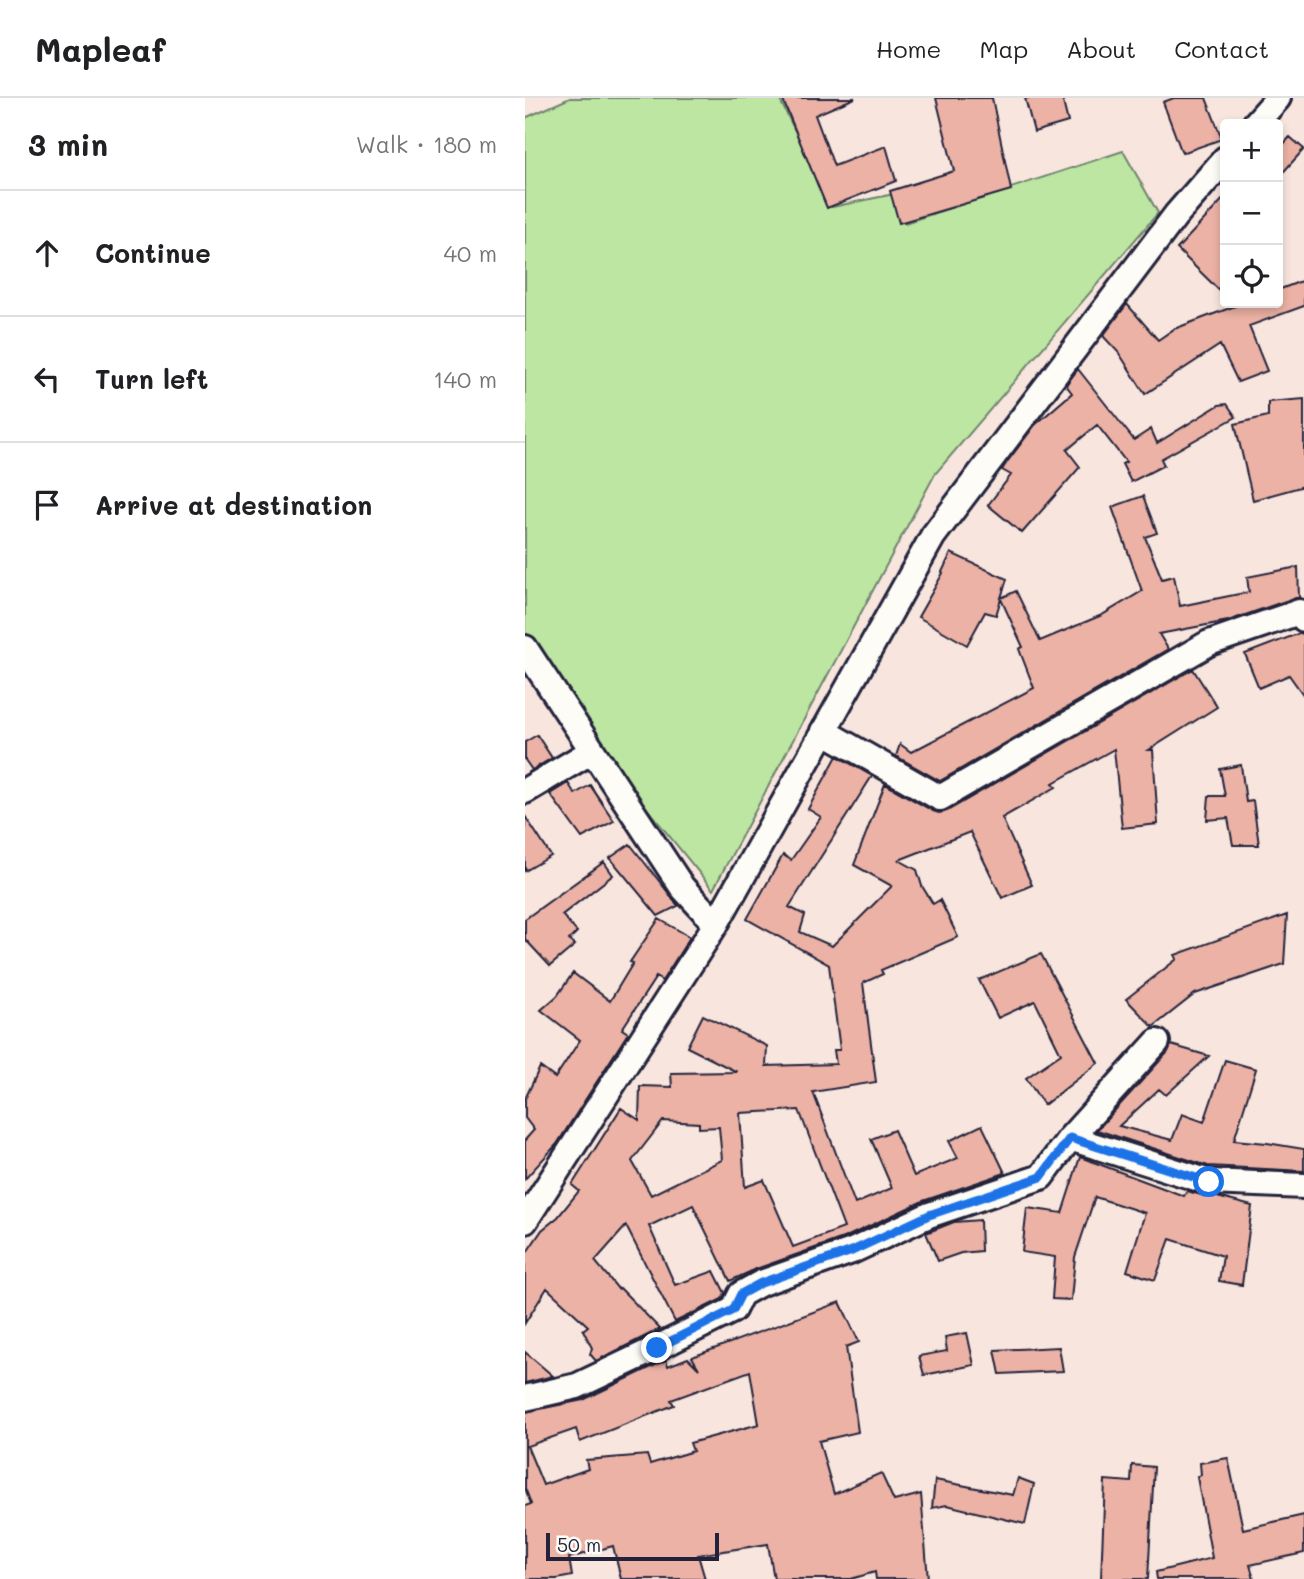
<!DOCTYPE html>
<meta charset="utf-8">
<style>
:root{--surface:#fff;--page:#f2f2f2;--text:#202124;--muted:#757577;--line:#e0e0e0}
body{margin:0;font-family:Mali,sans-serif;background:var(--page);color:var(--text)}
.controls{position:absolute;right:21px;top:21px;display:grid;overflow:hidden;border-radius:7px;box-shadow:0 4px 10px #0003}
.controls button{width:63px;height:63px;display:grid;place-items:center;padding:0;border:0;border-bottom:2px solid var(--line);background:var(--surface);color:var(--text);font:35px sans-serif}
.scale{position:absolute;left:21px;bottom:18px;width:173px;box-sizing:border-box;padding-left:7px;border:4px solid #22223b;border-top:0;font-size:19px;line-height:24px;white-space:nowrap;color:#22223b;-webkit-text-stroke:5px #fdfcf7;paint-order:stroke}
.stop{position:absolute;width:21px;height:21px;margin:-16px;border:5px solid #1a73e8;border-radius:50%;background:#fff}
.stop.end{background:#1a73e8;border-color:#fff;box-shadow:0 2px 7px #0008}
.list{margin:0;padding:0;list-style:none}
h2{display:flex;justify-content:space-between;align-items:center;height:91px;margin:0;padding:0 28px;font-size:30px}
h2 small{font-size:23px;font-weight:400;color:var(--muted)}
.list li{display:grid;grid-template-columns:46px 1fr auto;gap:21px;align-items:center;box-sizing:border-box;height:126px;padding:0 28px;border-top:2px solid var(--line)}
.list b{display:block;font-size:26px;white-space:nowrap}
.list em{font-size:23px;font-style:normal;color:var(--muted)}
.icon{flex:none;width:38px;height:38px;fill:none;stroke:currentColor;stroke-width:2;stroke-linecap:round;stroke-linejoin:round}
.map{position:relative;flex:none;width:779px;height:1481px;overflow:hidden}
header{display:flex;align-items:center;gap:42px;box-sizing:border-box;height:98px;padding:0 35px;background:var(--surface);border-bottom:2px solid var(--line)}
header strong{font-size:33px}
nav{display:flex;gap:38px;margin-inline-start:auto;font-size:24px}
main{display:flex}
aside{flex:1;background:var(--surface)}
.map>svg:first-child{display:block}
.green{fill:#bce6a2;stroke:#6f846e;stroke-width:2}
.building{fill:#ecb2a5;stroke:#22223b;stroke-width:2;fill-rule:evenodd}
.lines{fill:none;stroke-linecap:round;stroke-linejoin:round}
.street-casing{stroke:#22223b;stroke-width:30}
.street{stroke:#fdfcf7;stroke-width:24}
.route{stroke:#1a73e8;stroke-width:9}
</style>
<header>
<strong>Mapleaf</strong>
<nav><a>Home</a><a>Map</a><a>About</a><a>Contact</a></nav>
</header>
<main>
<aside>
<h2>3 min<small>Walk · 180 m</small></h2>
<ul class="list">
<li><svg class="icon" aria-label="ahead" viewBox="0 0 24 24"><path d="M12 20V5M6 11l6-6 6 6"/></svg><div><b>Continue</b></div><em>40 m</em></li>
<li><svg class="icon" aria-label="left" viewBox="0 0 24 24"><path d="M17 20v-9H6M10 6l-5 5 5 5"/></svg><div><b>Turn left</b></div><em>140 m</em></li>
<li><svg class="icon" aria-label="arrive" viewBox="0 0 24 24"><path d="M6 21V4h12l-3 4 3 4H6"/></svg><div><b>Arrive at destination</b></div></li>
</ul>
</aside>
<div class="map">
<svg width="779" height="1481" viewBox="0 0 779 1481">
<rect width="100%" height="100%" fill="#f8e6de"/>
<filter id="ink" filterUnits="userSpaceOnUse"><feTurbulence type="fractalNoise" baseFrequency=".0143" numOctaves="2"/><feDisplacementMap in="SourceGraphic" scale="14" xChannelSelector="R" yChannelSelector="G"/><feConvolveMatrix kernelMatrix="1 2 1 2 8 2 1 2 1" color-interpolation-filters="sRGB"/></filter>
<g filter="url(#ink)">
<path class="green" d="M45 0H254L307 109 369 96 380 125 598 53 633 115 410 376 188 792 13 576 0 552V20Z"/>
<path class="building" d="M257 0H330L290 17 309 68 361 48 371 83 302 110Z
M411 0H467L486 92 374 125 365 93 429 73Z
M500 0H537L543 24 509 34Z
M649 0H681L697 41 657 55 638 4Z
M765 39 779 51 753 80V52Z
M700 99V198L652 151Z
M779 182V208L724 228 742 273 713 284 695 247 620 296 594 255 578 238 602 206 633 242 649 231 718 205H753V192Z
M553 271 609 342 626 331 632 345 694 307 702 306 711 319 636 361 639 367 606 384 597 366 601 364 572 327 542 352 555 369 497 435 463 407 486 377 477 372 482 364 510 327 547 295 541 287Z
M779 301V388L728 402 710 326 743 318V304Z
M618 398 632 435 620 439 637 481 649 478 655 508 724 494 722 479 773 469 774 500H769L703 523 634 536 643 551 415 683 371 658 375 646 386 654 509 590 494 551 498 549 476 501 471 517 460 514 442 547 393 519 418 475 417 474 426 455 482 481 476 500 491 493 515 543 577 517 617 493 587 409Z
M775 535 779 536V598L764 577 734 590 720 556Z
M668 571 692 609 624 652H628L633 726 597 730 589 651 528 685 531 689 477 720 507 787 477 800 445 734 374 762 392 772 397 788 408 806 415 802 433 839 356 872 358 876 338 885 351 984 288 994 330 1106 367 1090 346 1041 369 1032 389 1078 433 1060 424 1043 457 1027 480 1075 398 1103 321 1139 231 1171 205 1183 168 1107 124 1128 150 1187 189 1173 200 1195 197 1201 150 1224 101 1128 70 1163 93 1191 95 1190 135 1231 71 1263 65 1256 67 1250 58 1232 63 1228 22 1190 0 1225V1157L17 1132 33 1119 54 1093 47 1087 96 1010 114 1022 115 988 147 989 146 975 212 974 162 949 178 917 242 948 241 968 311 966 309 952H315L304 867 222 821 258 757 266 762 296 719 283 711 312 658 347 678 264 809 280 817 275 834 307 848 367 788 329 767 360 686 408 713 414 715 422 713ZM274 1012 319 1130 268 1149 239 1082 220 1089 215 1015ZM138 1023 174 1025V1030L194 1029 197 1062 126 1097 107 1063Z
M12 637 27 660 7 672 0 662V644Z
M716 667 721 704 728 703 734 747H708L703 720 682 722 684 698H700L695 671Z
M43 685 50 696 65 687 89 723 57 740 25 696Z
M0 718 26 758 0 773Z
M105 746 145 797 153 808 133 818 85 760Z
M79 764 88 777 37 817 52 834 44 842 50 847 25 868 0 841V821Z
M762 817 759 866 670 896 628 929 601 901 652 861 650 857Z
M134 821 165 839 137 883 131 879 97 931 103 935 32 1046 0 1081V1042L9 1032 0 1020V1001L15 969 30 980 55 942 16 912 32 898 48 875 85 903 108 865 105 864Z
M516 856 573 965 519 1007 501 980 536 956 510 903 473 920 454 882Z
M646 947 684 958 641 997 634 991 594 1028 647 1042 657 1016 679 1024 700 962 731 971 709 1042 742 1045 779 1051V1073L683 1068 572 1032 643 954Z
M555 1059 659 1098 662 1093 680 1098 692 1099 727 1108 717 1187 694 1183 698 1158 645 1141 630 1182 602 1173 620 1115 570 1099 550 1159 546 1202 527 1201 530 1159 497 1154 502 1110 537 1115Z
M455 1122 456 1153 436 1155 413 1163 401 1135 429 1124Z
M315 1204 334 1244 321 1249 333 1334 294 1343 309 1396 356 1375 369 1403 396 1396 403 1481H351L350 1474 326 1481H249L243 1446 173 1457 180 1481H96L88 1448 44 1460 47 1478 32 1481H0V1408L6 1406 0 1390V1314L58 1302 141 1262 143 1268 163 1260 174 1271 167 1259ZM225 1273 234 1326 165 1345 168 1353 125 1366 122 1357 61 1362 63 1371 18 1387 2 1348 51 1331 55 1344 149 1307 146 1302Z
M442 1235 449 1267 399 1277 394 1258 422 1253 420 1239Z
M534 1249 538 1273 475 1276 470 1252Z
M0 1254 28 1278 0 1285Z
M703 1360 718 1431 779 1417V1455L725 1467 729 1481H632L631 1474 687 1460 672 1379 676 1377 675 1365Z
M607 1367 629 1369 623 1481H576L580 1382 606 1384Z
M493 1380 509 1386 500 1426 422 1407 407 1410 410 1382 488 1397Z"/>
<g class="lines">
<g class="street-casing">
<path id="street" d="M730 26 753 0
M0 550 157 789 191 826
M298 633 415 700 684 545 774 514 779 521
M0 693 67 653
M545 1040 684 1084 779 1088
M0 1123 191 826 408 438 651 117 700 61
M0 1300 52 1288 132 1250 208 1212 216 1196 236 1185 327 1153 404 1117 516 1079 545 1040 632 944"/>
</g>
<use href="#street" class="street"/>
</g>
</g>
<g class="lines" filter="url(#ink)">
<path class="route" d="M132 1250 208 1212 216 1196 236 1185 327 1153 404 1117 516 1079 545 1040 684 1084"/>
</g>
</svg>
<div class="controls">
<button>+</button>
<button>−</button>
<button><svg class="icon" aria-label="locate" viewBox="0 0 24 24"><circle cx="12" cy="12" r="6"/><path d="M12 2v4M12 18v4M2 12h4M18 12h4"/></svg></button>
</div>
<div class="scale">50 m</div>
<div class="stop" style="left:684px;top:1084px"></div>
<div class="stop end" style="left:132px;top:1250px"></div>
</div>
</main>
